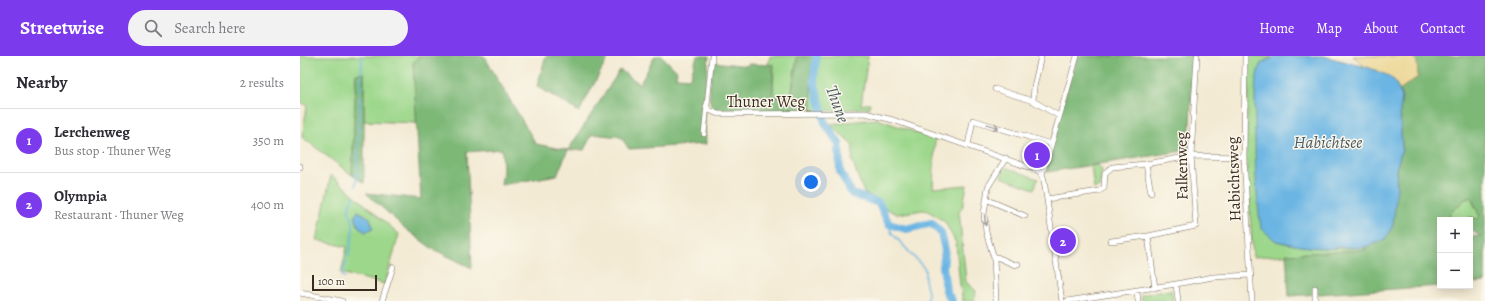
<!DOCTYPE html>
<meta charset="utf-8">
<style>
:root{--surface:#fff;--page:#f2f2f3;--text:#2b2b33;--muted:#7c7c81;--line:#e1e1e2;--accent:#7c3aed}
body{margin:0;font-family:Alegreya,serif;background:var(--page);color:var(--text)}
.controls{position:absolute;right:12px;bottom:12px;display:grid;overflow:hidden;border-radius:0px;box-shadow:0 2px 10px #0003}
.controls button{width:36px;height:36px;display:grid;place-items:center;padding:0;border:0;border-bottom:1px solid var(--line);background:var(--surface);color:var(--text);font:20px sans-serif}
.scale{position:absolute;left:12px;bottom:10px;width:65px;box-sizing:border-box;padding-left:4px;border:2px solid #3b2a1e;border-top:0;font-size:11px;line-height:14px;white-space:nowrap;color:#3b2a1e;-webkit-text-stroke:3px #fbf7ec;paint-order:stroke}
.you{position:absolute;left:511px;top:126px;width:14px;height:14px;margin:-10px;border:3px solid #fff;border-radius:50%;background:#1a73e8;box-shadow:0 0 0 6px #1a73e833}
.badge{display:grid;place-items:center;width:26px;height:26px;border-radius:50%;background:var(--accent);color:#fff;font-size:13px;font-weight:700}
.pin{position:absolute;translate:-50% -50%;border:2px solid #fff;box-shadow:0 1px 4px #0006}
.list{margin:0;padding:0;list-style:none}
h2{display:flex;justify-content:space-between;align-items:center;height:52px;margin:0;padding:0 16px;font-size:17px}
h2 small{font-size:13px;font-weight:400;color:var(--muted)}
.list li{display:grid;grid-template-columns:26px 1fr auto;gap:12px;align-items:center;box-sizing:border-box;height:64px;padding:0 16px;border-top:1px solid var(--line)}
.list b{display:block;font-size:15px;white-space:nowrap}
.list p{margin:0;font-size:13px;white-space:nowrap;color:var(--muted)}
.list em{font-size:13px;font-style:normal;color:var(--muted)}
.icon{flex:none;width:22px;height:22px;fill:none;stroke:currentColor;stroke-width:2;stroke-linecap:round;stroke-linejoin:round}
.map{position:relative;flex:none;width:1185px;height:245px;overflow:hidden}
header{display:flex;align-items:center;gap:24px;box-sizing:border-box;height:56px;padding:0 20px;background:var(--accent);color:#fff}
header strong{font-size:19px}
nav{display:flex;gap:22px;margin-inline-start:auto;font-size:14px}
.search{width:280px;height:36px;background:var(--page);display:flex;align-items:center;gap:10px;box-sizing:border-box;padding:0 14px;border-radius:22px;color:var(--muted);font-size:15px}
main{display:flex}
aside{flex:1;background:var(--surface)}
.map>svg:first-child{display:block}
.green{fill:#9cd78b;stroke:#6c8054}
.forest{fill:#7db877;stroke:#5c714a}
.sand{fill:#eeda9e;stroke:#94825e}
.water{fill:#6ab5e3;stroke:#527080}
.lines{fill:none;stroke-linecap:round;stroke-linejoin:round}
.stream{stroke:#6ab5e3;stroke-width:1.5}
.river{stroke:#6ab5e3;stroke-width:8}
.street-casing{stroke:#7b6d5d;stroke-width:6}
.street{stroke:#fff;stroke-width:5}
.oneway{stroke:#a79f9a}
.labels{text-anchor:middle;stroke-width:3;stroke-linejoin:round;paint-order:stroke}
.street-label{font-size:16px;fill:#3b2a1e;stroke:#fbf7ec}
.water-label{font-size:17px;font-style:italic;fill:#4b5b63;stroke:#fbf7ec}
</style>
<header>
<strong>Streetwise</strong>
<div class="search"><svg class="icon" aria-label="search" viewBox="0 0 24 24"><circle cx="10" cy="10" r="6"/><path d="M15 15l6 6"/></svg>Search here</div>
<nav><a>Home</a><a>Map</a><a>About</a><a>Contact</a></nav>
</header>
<main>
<aside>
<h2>Nearby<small>2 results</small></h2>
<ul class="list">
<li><span class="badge">1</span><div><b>Lerchenweg</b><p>Bus stop · Thuner Weg</p></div><em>350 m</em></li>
<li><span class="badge">2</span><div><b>Olympia</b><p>Restaurant · Thuner Weg</p></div><em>400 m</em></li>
</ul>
</aside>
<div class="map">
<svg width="1185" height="245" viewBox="0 0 1185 245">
<rect width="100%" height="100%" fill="#fbf7ec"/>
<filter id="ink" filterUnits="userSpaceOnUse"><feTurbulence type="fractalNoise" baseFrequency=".025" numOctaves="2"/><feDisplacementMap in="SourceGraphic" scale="8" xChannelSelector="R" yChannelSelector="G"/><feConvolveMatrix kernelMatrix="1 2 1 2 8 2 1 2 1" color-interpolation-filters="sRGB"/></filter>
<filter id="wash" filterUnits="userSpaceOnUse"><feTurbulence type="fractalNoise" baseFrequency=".012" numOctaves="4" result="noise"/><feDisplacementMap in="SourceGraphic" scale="16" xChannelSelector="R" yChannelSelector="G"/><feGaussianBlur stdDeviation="0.9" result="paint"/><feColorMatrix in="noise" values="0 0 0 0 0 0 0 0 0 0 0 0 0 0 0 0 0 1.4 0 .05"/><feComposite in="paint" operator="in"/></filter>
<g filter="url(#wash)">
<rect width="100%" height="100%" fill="#f3ead3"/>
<path class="green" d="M0 0H119L113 7 117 67 64 65V17L56 19 52 119 2 81 7 50 0 45Z
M470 0H497L491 39 473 40 474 9H468Z
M513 0H568L561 49 570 47 569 52 512 56 511 18Z
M949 0 972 1 961 7 976 185C1006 192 1035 194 1065 191V194L953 201 946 101Z
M577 63 635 83 633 132 667 129 663 150 659 155 666 226 676 235 674 245H663L660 229 656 187 645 166 628 155 623 154 597 158 585 152 579 144 564 137 552 104 553 90 530 68Z
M798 109 802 114 800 129 798 132 794 133 791 110Z
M705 111 738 123 734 133 701 121Z
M31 119 99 178 85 228 41 217 47 191 17 184Z
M1171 141C1173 148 1177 154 1180 161L1178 163 1170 161 1169 164H1149C1147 154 1159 152 1163 144Z
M871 234 873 245H842L841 239Z"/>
<path class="forest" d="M119 0H184L236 88 268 94 320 14 340 28 355 0H362L377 15 376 21 390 22 397 0H409L404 46 406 88 329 93 321 81 292 78 284 94H268L257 119 201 129 203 114 202 93 167 96 172 212 133 193 107 174 66 137 121 143 113 7Z
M246 0H309L279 56 237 30Z
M498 0H513L511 18 512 56 419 54C416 53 412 52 411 49 407 41 412 16 413 6L448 10V8L473 9V41L491 40Z
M777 0H893L889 94 747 116 749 96Z
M1113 0H1185V226L1170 227V181L1181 180 1170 174V164H1169L1170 161 1178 163 1180 161 1171 141 1164 144C1159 152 1148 154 1149 164H1140V230L989 240 986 198 1065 194V191L1085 184 1097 131 1096 113 1102 94 1100 55 1102 41 1099 34 1118 21 1117 7Z
M64 17V127L52 119 56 18Z"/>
<path class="sand" d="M1053 0H1113L1117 6 1118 21 1099 34V32L1079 16 1063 10 1062 7Z"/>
<path class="water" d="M976 0H1023L1070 12 1089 20 1095 25 1102 41 1100 55 1102 94 1096 113 1097 131 1093 169 1085 184 1065 191 1057 192 1042 191 1030 193 1000 190 976 185 961 172C955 134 955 97 955 59 955 42 954 22 961 7Z
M58 155 70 162 73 172 65 176 58 170 55 160Z"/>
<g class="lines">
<path class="stream" d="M57 113 62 0
M56 130 57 116
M589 168 591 176 625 213V224L628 236 627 245
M48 201C50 190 53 181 53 170 54 156 42 159 54 140
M45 222 42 219 47 204"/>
<path class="river" d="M516 0 514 24 525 67 539 88 540 115 552 138 579 147 589 168 606 173 632 167 641 177 645 194 643 211 646 235 652 245"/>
</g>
</g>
<g filter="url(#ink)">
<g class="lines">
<g class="street-casing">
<path id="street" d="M945 0 944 101 952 245
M695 33 733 45 759 60
M733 45 734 31 741 0
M406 50 409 54 418 58 565 57 593 64 737 114 742 118 744 124 762 245
M404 78 412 0
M668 89 673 64 751 88
M846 108 851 137
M0 110V111
M742 118 748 100 777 0
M686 143 725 160
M747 143 799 135 804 132 805 117 812 111 846 108 891 100 944 101
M811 185 848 180
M694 202 697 201 715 209 718 208
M876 228 913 221 951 219
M855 232 848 180 896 170 891 100 897 0
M1015 232V245
M837 235 838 245
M0 237 42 245
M82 245 93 211
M696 245 694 202 686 176 684 158 688 131 706 102
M767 245 876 228 878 245"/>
</g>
<use href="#street" class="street"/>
</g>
<defs><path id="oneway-shaft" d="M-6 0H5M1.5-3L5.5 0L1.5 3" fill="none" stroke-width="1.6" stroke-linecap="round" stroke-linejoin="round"/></defs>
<g class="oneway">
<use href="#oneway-shaft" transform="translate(693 70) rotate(18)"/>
<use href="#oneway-shaft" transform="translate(685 164) rotate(85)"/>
</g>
</g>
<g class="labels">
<g class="street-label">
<text x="466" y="51">Thuner Weg</text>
<text transform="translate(881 110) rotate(-91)" y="6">Falkenweg</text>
<text transform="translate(933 123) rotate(-92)" y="6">Habichtsweg</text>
</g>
<g class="water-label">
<text transform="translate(538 48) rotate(70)" y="6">Thune</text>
<text x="1028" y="92">Habichtsee</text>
</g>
</g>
</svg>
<div class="controls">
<button>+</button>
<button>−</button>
</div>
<div class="scale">100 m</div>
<div class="you"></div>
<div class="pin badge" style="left:737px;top:99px">1</div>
<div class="pin badge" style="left:763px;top:185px">2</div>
</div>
</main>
